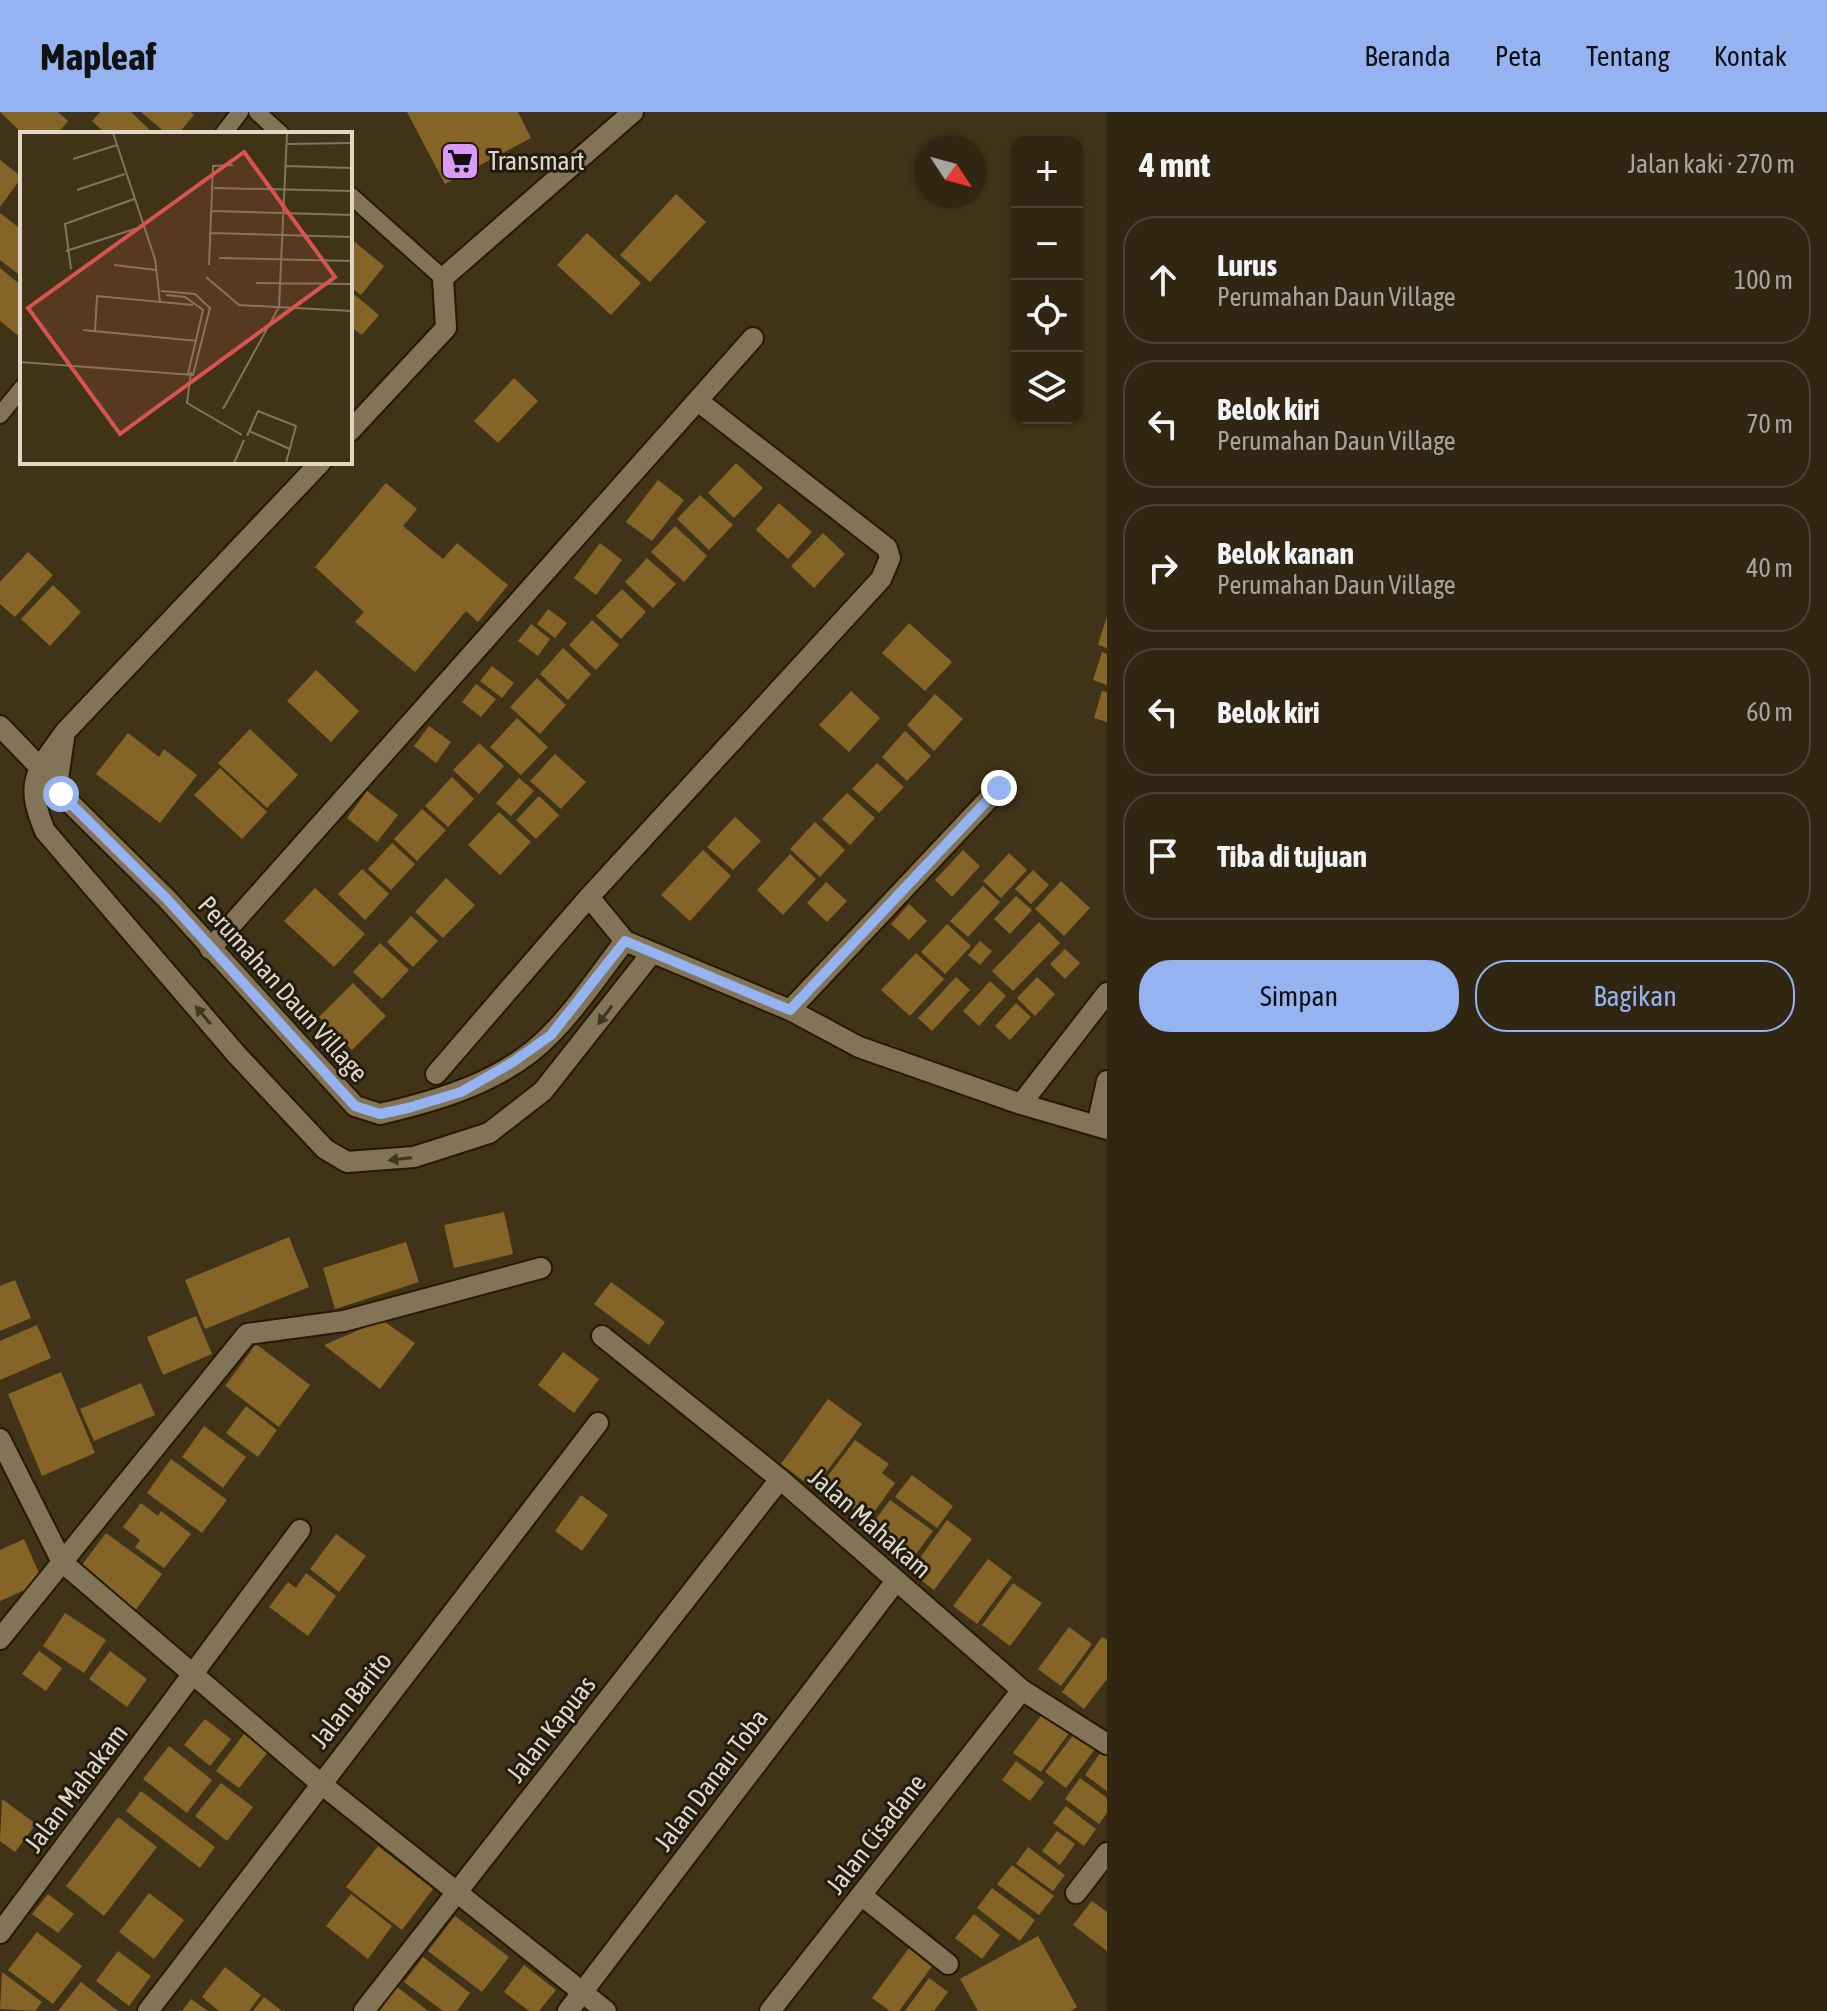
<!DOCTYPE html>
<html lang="id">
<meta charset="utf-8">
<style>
:root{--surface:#312612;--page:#392e1b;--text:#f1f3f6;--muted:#a8a59f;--line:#4c4332;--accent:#95b2f1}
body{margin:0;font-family:"Asap Condensed",sans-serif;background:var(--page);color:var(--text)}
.controls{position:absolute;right:24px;top:24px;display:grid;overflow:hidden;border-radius:16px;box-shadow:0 2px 6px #0004}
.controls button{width:72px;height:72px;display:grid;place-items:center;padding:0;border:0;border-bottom:2px solid var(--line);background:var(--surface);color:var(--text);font:40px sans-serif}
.compass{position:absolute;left:915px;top:24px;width:72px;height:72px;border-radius:50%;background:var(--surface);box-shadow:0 2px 6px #0004;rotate:126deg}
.stop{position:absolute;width:24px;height:24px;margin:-18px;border:6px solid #95b2f1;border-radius:50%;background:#fff}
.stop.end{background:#95b2f1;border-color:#fff;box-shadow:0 2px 8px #0008}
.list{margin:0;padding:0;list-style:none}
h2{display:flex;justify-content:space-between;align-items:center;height:104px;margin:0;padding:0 32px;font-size:34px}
h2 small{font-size:26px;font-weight:400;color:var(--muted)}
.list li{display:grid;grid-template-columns:52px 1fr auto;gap:24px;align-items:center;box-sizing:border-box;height:128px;margin:0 16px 16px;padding:0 16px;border:2px solid var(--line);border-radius:32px}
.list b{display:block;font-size:30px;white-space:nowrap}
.list p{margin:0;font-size:26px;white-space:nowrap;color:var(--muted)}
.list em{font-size:26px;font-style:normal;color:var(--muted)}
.actions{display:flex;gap:16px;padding:24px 32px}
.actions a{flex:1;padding:18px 0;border:2px solid var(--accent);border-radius:32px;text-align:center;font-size:28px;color:var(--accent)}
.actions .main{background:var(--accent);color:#111}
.icon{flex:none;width:44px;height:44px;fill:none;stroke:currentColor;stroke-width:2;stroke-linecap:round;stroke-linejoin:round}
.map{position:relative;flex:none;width:1107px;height:1899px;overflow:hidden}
header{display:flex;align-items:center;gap:48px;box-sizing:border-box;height:112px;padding:0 40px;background:var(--accent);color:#111}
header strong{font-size:38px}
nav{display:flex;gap:44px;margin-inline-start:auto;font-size:28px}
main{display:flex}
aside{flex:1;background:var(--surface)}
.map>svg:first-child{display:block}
.building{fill:#846527}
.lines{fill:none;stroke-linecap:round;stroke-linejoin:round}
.service-casing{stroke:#271a01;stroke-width:20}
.minor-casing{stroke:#271a01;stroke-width:24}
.service{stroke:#847457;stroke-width:16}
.minor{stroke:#847457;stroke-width:20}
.oneway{fill:#3f3625}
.route{stroke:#95b2f1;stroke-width:10}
.labels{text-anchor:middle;stroke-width:6;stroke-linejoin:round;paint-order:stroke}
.poi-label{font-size:26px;fill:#e0d7c7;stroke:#221c10;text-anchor:start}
.street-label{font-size:26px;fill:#e0d7c7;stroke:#221c10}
.inset-road{fill:none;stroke:#81755e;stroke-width:2}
.view{fill:#d85450;fill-opacity:0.15;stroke:#d85450;stroke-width:4}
.inset-edge{fill:none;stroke:#e0d7c7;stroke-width:4}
</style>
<header>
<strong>Mapleaf</strong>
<nav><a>Beranda</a><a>Peta</a><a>Tentang</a><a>Kontak</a></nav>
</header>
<main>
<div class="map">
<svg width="1107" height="1899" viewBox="0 0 1107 1899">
<rect width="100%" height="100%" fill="#413318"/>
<path class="building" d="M0 0H58L68 9 57 22H23Z
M100 0H131L149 17 145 22H106L92 9Z
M141 0H191L194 3 178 22H167Z
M407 0H518L531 26 445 72Z
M0 48 22 65 0 95Z
M676 82 706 110 650 170 620 143Z
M0 101 22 118V165L0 148Z
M587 121 641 171 611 203 557 153Z
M350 126 384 154 361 183 350 174Z
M0 156 22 174 20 225 0 209Z
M350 179 379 203 362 223 350 214Z
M514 266 538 289 498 331 474 309Z
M736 351 763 376 734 406 708 381Z
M658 368 684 388 652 429 626 410Z
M386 371 417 397 403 414 443 447 457 431 508 473 478 510 466 499 415 560 355 510 364 500 315 455Z
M700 383 733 413 709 438 677 407Z
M779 391 812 420 788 447 756 418Z
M675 414 707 444 684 470 651 440Z
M823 421 845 442 814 476 791 454Z
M600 431 622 448 596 483 574 466Z
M28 440 53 463 15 505 0 492V470Z
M647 446 676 472 653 496 625 470Z
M53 473 81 500 50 534 21 507Z
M622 477 646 500 621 527 596 504Z
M548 497 567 511 555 526 537 512Z
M1107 504V536L1098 533Z
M592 508 619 533 596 558 569 533Z
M909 511 952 550 925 579 882 541Z
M531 512 550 527 538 544 518 529Z
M563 536 591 562 568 588 540 562Z
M1102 540 1107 542V573L1093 568Z
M492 554 514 571 502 586 480 569Z
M316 558 359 599 331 630 287 589Z
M537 566 566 593 540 622 510 595Z
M476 572 496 587 481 605 462 590Z
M851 579 880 606 849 640 819 613Z
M1102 579 1107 580V610L1094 606Z
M935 582 963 607 934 639 907 613Z
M517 606 548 635 521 663 490 635Z
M429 614 451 630 436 651 414 634Z
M250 617 298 663 267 696 218 651Z
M905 619 931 644 907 669 882 645Z
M128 621 159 645 164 637 197 663 160 711 96 662Z
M479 631 504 654 479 682 453 658Z
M555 642 586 670 561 697 530 669Z
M877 651 904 675 879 701 852 677Z
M220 656 267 700 242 727 194 683Z
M452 665 474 687 448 715 425 694Z
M519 666 534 679 511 704 496 691Z
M367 679 398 703 377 730 347 706Z
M847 681 875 706 850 733 822 707Z
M539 684 559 703 536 727 516 708Z
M422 697 446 718 417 749 394 727Z
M499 700 531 730 500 763 468 733Z
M735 705 761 729 733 758 707 735Z
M815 710 845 738 820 765 790 737Z
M392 731 415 752 391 778 368 757Z
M703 738 731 764 690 809 661 783Z
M963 738 980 754 952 785 935 768Z
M1009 741 1027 758 1001 786 983 769Z
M790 742 816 767 783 803 757 778Z
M362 757 389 782 365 808 338 782Z
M1033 758 1049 773 1031 792 1015 777Z
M446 766 475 793 443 826 415 800Z
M1061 769 1090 796 1064 824 1035 797Z
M826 770 847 789 827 810 807 791Z
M983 774 1000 790 968 825 950 809Z
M315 776 365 822 334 855 284 809Z
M1016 784 1032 798 1010 822 994 807Z
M909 792 927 809 909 828 891 812Z
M411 804 438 829 413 855 387 830Z
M1039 810 1060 831 1013 879 992 859Z
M947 812 971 834 945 862 921 840Z
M980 829 992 839 980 853 968 843Z
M380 831 409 858 382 887 353 860Z
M1065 837 1080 851 1065 867 1050 852Z
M916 841 944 867 910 904 881 878Z
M956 865 970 878 932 919 918 906Z
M1037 865 1055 882 1035 904 1017 886Z
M990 869 1006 884 979 914 963 899Z
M353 871 386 904 352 938 319 905Z
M1016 891 1031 905 1010 928 995 914Z
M504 1100 513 1142 454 1156 444 1113Z
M289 1125 309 1175 205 1217 185 1168Z
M406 1130 419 1170 335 1197 323 1156Z
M15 1168 31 1206 0 1219V1174Z
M611 1170 665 1210 649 1233 594 1192Z
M196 1204 212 1242 163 1263 147 1225Z
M382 1208 415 1231 380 1277 324 1233Z
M37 1213 51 1246 0 1268V1229Z
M256 1232 310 1273 279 1315 225 1274Z
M563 1240 599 1267 574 1301 538 1273Z
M61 1260 95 1341 42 1364 8 1282Z
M141 1271 155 1303 94 1329 80 1297Z
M828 1287 862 1312 814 1377 781 1352Z
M246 1294 277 1318 258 1345 226 1321Z
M204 1314 246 1345 223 1376 182 1345Z
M855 1328 889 1352 882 1361 895 1371 874 1400 860 1390 855 1398 821 1373Z
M171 1347 227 1388 202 1421 147 1381Z
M912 1363 953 1394 937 1416 895 1385Z
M581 1383 608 1403 582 1439 555 1419Z
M890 1388 933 1419 910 1450 867 1419Z
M141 1391 158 1404 161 1399 191 1422 164 1456 135 1435 140 1428 123 1415Z
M947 1408 972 1427 934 1478 910 1460Z
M106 1421 162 1462 135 1499 79 1457Z
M336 1422 366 1444 339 1480 310 1457Z
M24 1427 43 1470 0 1489V1438Z
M988 1447 1012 1465 977 1512 953 1494Z
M306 1461 336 1484 308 1524 269 1495 288 1470 296 1476Z
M1013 1471 1042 1491 1010 1534 982 1513Z
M65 1501 106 1528 84 1561 43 1534Z
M1069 1515 1092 1532 1061 1574 1038 1557Z
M1102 1525 1107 1528V1567L1084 1597 1062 1580Z
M39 1539 62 1556 46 1579 22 1562Z
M110 1539 147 1567 127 1595 89 1567Z
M1043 1601 1069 1621 1041 1660 1013 1641Z
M205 1607 231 1627 210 1654 184 1633Z
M244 1622 268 1640 239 1676 216 1659Z
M1074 1622 1095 1637 1066 1676 1045 1660Z
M169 1634 212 1668 187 1701 143 1667Z
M1103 1637 1107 1640V1679L1085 1663Z
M1016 1649 1044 1670 1030 1689 1002 1668Z
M1080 1666 1107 1686V1701L1099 1712 1065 1687Z
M221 1671 253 1695 227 1729 195 1704Z
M141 1679 215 1735 200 1756 126 1699Z
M2 1687 36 1712 15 1740 0 1729Z
M1066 1694 1096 1717 1084 1734 1053 1711Z
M118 1705 157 1735 104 1804 66 1774Z
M1057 1719 1075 1732 1060 1753 1042 1739Z
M378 1734 433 1777 402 1818 346 1775Z
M1028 1735 1065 1763 1053 1779 1016 1752Z
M1012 1753 1054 1784 1039 1803 997 1772Z
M992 1776 1035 1808 1020 1829 977 1796Z
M149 1781 184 1808 154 1847 119 1820Z
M48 1782 74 1802 58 1821 32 1802Z
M351 1782 392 1814 368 1847 326 1814Z
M1092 1789 1107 1800V1839L1073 1813Z
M974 1802 1000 1823 982 1847 955 1826Z
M455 1804 509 1845 482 1880 428 1839Z
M37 1820 82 1854 53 1892 8 1858Z
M1038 1824 1077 1895 1071 1899H978L960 1867Z
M909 1836 932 1854 899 1899H890L872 1886Z
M118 1839 151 1864 129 1894 96 1869Z
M423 1845 470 1881 457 1899H443L404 1870Z
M524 1853 556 1878 539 1899H529L504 1880Z
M225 1855 261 1883 249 1899H219L202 1885Z
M2 1860 42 1890 35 1899 0 1897Z
M929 1866 948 1880 934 1899H905Z
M81 1870 118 1899H58Z
M396 1874 428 1899H377Z
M264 1885 282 1899H253Z
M191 1887 208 1899H182Z"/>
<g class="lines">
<g class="service-casing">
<path id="service" d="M257 0 281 22
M223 22 240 0
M350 83 443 166
M0 303 22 276"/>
</g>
<g class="minor-casing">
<path id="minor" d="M350 319 446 216 443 166 633 0
M321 350 65 620C36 661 24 669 45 719L237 943 325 1037 347 1050 414 1045 489 1021 543 979 652 841
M0 614 49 665
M64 626 57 674 61 682 167 787 355 994 380 1002C441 988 508 968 552 921 579 894 601 859 625 829
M589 785 625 829 790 898 859 935 1021 992 1107 1017
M210 837 753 226
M790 898 999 676
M436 962 589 785 881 467 890 446 887 436 698 289
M1021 992 1107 881
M1097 1014 1107 969
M602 1224 780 1367 1022 1578 1107 1632
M0 1327 62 1450 320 1671 606 1899
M0 1527 247 1222 344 1209 541 1156
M1076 1781 1107 1741
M861 1783 948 1852
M0 1821 300 1418
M148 1899 598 1311
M364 1899 780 1367
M568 1899 896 1469
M770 1899 1022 1578"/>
</g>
<use href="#service" class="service"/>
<use href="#minor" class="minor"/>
</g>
<defs><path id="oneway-solid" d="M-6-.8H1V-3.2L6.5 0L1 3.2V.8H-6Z" transform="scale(2)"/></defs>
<g class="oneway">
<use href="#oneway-solid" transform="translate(203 903) rotate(-130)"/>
<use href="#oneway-solid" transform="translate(605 903) rotate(127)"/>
<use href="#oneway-solid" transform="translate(400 1047) rotate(173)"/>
</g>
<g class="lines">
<path class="route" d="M61 682 167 787 355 994 380 1002 408 996 461 980 513 950 551 923 625 829 790 898 999 676"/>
</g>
<defs>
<g id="supermarket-square" transform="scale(2)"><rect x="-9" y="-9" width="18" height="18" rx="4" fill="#da9af6" stroke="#221c10"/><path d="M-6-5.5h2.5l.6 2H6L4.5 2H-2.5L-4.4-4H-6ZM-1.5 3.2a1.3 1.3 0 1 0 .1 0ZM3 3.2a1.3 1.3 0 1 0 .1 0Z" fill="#111"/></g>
</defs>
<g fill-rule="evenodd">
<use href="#supermarket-square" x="460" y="49"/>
</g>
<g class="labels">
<g class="poi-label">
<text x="488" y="58">Transmart</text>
</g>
<g class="street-label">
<text transform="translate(283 877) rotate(48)" y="9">Perumahan Daun Village</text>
<text transform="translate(870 1411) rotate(41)" y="9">Jalan Mahakam</text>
<text transform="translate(351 1588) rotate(-52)" y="9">Jalan Barito</text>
<text transform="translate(551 1617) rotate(-52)" y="9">Jalan Kapuas</text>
<text transform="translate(711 1668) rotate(-53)" y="9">Jalan Danau Toba</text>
<text transform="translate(76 1676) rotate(-53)" y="9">Jalan Mahakam</text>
<text transform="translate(876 1722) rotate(-52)" y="9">Jalan Cisadane</text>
</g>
</g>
<g transform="translate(20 20)">
<rect width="332" height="332" fill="#413318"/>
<path class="inset-road" d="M93 1 135 127 140 170M267 12 332 11M53 27 97 13M266 34 332 36M194 56 332 59M57 58 105 42M192 79 332 83M190 101 332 105M46 119 124 94M199 126 332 129M94 133 136 138M189 133 193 34 213 33M51 137 45 92 114 67M186 145 219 173 332 179M236 151 332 152M146 163 165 165 183 178 168 242M63 198 177 209M75 199 77 164 173 173M0 230 173 243 190 176 175 162 141 159M171 240 167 271 222 303M203 277 259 175 267 1M229 299 270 317M227 304 238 279 276 294 266 331M214 331 224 308"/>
<path class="view" d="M224 20 315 145 100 302 8 176Z"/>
<rect width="332" height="332" class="inset-edge"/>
</g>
</svg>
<div class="controls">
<button>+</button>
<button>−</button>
<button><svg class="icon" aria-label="locate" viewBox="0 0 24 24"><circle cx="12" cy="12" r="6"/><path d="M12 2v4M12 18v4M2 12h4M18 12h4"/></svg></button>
<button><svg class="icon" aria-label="layers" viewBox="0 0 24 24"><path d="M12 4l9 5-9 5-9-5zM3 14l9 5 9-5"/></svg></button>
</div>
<svg class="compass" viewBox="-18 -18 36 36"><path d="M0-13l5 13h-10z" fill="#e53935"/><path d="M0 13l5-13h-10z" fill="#a8a59f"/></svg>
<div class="stop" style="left:61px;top:682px"></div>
<div class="stop end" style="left:999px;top:676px"></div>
</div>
<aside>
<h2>4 mnt<small>Jalan kaki · 270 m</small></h2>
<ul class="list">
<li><svg class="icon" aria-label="ahead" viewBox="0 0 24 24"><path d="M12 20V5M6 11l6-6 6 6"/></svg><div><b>Lurus</b><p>Perumahan Daun Village</p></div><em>100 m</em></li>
<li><svg class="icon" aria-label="left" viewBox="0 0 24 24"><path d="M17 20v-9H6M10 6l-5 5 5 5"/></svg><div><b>Belok kiri</b><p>Perumahan Daun Village</p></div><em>70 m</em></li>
<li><svg class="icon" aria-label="right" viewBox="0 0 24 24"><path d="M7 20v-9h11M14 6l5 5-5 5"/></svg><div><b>Belok kanan</b><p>Perumahan Daun Village</p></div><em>40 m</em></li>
<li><svg class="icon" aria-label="left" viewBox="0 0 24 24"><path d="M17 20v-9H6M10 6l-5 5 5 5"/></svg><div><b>Belok kiri</b></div><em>60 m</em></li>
<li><svg class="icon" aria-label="arrive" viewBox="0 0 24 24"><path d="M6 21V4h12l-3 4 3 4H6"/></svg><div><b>Tiba di tujuan</b></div></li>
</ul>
<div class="actions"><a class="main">Simpan</a><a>Bagikan</a></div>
</aside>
</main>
